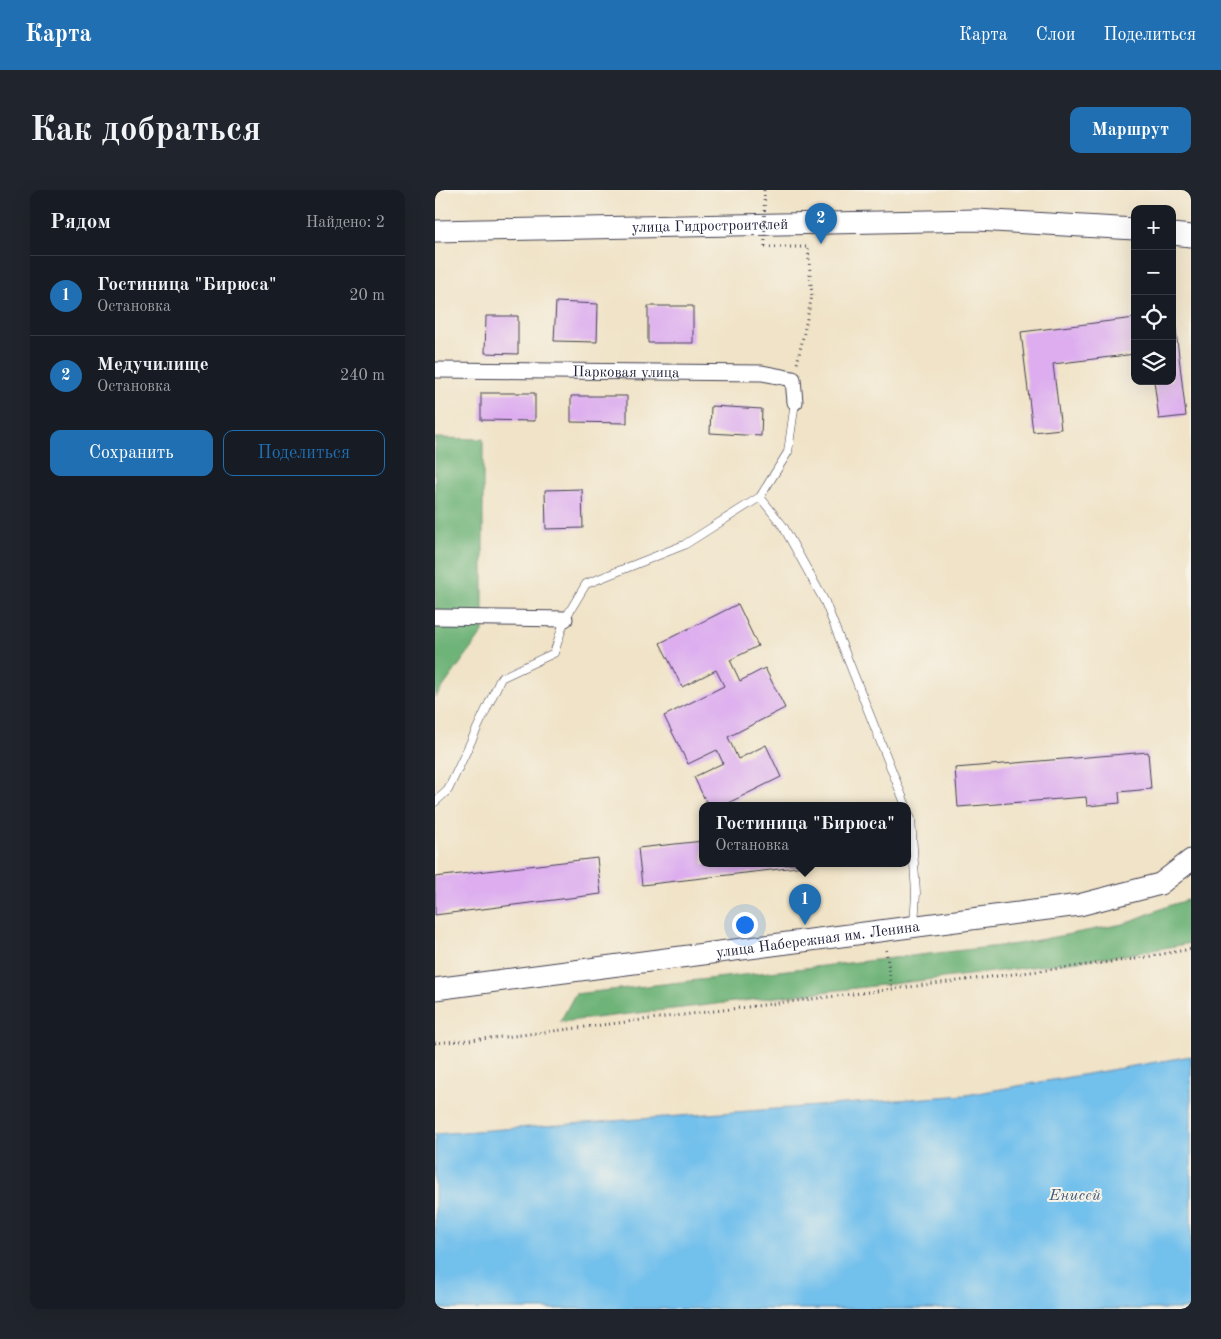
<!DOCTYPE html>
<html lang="ru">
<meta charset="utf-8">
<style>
:root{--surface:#171b24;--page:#20242c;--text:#f1f3f6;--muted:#9ea1a6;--line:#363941;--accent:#1f6fb2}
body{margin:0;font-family:"Old Standard TT",serif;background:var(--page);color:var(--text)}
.controls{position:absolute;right:15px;top:15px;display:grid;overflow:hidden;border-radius:10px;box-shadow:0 5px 20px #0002}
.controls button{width:45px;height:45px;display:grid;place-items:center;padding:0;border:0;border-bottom:1px solid var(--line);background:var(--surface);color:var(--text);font:25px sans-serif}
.you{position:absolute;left:309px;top:734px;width:18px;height:18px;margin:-12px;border:4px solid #fff;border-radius:50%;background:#1a73e8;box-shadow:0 0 0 8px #1a73e833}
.badge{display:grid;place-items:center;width:32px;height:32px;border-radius:50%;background:var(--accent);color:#fff;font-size:16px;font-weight:700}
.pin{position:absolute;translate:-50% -41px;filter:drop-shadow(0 1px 2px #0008)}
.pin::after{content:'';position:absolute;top:26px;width:18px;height:15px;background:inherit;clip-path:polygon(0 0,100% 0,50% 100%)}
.popup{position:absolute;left:264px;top:612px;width:212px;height:65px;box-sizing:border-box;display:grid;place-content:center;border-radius:10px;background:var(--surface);filter:drop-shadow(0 1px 4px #0005);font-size:16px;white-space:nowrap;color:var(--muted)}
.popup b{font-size:19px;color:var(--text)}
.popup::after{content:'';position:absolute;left:50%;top:100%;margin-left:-10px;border:10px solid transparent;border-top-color:var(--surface)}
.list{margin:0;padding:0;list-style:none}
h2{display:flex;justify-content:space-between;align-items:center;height:65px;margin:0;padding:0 20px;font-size:21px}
h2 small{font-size:16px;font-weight:400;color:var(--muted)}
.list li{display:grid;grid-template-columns:32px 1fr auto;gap:15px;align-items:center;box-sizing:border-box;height:80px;padding:0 20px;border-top:1px solid var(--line)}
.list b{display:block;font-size:19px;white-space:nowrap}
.list p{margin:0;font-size:16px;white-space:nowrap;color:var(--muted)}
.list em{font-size:16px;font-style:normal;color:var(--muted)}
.actions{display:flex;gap:10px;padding:15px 20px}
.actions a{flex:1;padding:11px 0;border:1px solid var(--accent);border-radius:10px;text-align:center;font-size:18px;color:var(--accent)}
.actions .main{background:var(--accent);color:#fff}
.icon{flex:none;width:28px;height:28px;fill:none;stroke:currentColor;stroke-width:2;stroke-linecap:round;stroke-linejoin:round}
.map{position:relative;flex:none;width:756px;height:1119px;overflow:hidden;border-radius:10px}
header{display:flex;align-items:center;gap:30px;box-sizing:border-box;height:70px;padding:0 25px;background:var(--accent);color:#fff}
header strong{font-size:24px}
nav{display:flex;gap:28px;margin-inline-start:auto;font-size:18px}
.intro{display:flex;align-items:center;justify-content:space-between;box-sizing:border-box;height:120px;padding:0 30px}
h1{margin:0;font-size:35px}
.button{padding:12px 22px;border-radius:10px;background:var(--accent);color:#fff;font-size:18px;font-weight:700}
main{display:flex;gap:30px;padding:0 30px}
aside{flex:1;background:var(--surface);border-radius:10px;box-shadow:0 5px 20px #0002}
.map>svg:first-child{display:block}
.forest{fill:#6eb378;stroke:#486a5a}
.water{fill:#72c0ec;stroke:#4a7194}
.building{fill:#ddadef}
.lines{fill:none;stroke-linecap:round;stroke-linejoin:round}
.lane-casing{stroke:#413f50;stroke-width:9}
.street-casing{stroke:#413f50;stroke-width:17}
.secondary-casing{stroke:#413f50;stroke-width:23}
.path{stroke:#413f50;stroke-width:3;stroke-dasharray:1 4;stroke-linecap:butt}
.lane{stroke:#fff;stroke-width:8}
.street{stroke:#fff;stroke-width:15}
.secondary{stroke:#fff;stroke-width:21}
.path-bridge{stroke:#413f50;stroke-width:3;stroke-dasharray:1 4;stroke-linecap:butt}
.labels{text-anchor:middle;stroke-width:4;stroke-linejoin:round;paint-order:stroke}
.street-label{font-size:15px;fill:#22223b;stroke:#f7f3e8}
.water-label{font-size:16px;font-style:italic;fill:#3e5979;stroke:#f7f3e8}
</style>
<header>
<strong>Карта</strong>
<nav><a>Карта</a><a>Слои</a><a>Поделиться</a></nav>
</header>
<div class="intro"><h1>Как добраться</h1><a class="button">Маршрут</a></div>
<main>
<aside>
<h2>Рядом<small>Найдено: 2</small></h2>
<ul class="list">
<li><span class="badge">1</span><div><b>Гостиница &quot;Бирюса&quot;</b><p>Остановка</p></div><em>20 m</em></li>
<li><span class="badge">2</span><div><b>Медучилище</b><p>Остановка</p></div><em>240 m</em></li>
</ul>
<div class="actions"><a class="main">Сохранить</a><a>Поделиться</a></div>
</aside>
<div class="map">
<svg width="756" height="1119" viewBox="0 0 756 1119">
<rect width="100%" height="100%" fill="#f7f3e8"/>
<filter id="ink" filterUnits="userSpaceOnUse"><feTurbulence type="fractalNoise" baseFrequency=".02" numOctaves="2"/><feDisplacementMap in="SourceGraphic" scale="10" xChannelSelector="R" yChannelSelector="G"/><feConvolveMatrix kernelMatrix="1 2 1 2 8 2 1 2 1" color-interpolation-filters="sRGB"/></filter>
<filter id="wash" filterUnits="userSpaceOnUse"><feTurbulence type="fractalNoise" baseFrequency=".0096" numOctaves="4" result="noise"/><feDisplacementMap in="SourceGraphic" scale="20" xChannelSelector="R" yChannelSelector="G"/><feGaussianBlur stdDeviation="1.12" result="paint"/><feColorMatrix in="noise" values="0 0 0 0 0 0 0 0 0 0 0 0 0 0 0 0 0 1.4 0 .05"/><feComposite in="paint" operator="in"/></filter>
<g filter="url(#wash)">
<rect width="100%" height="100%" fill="#f0e3c7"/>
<path class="forest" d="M0 248 48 249V442L0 508Z
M756 709V753L696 764 534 785 125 832 140 804 582 754 688 734 736 715Z"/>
<path class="water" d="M756 866V1119H0V944L531 905Z"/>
<g id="blocks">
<path class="building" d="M121 112 163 114 162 152 119 151Z
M213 116H258V153H213Z
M737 124H739L751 226 724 229 719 191H737Z
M51 126H83V164L50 163Z
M700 128V164L618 174 626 239 598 242 586 142Z
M46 203H100V231L46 230Z
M136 206H192V233L136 232Z
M276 216 327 219 326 246 275 243Z
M147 299 148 338 111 339 110 300Z
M303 414 323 456 295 470 305 491 330 478 350 518 293 547 303 569 331 555 346 587 287 616H273L259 587 288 573 282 560 253 574 229 526 289 496 281 480 247 497 225 453Z
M713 562 716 599 684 602 685 613 652 616 651 607 523 617 520 578Z
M268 651V674L379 675 207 695 203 658Z
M162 668 166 704 0 725V687Z"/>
</g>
</g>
<g filter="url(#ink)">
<use href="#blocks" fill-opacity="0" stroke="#413f50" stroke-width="1"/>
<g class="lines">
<g class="lane-casing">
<path id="lane" d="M325 307 348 336 390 412 471 616
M0 612 13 600 66 488 119 463 130 429 151 394 249 355 325 307 353 262 360 212
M472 621 476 629 481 703 479 735"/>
</g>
<g class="street-casing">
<g id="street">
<path id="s1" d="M0 180 327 183 358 189 360 212"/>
<path d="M0 427 130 429"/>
</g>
</g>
<g class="secondary-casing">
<g id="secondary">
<path id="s2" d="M0 41 542 30 700 39"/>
<path d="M737 44 756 46"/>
<path id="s3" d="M0 799 644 715 725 694 756 670"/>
</g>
</g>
<path class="path" d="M330 57H373L377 106 362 174
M451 760 457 799
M0 853 78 846 700 769 756 759"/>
<use href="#lane" class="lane"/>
<use href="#street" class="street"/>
<use href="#secondary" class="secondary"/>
<path class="path-bridge" d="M329 0 330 57"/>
</g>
</g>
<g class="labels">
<g class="street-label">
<text dy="5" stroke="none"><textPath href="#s2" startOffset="275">улица Гидростроителей</textPath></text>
<text dy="5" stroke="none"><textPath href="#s1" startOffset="191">Парковая улица</textPath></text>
<text dy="5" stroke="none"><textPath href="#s3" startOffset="386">улица Набережная им. Ленина</textPath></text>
</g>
<g class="water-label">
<text x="640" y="1010">Енисей</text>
</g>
</g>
</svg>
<div class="controls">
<button>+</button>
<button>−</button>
<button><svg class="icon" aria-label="locate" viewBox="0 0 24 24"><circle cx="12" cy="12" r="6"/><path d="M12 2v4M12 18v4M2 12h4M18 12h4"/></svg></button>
<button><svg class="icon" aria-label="layers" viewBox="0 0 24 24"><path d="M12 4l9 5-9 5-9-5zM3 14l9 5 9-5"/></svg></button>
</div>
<div class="you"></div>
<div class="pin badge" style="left:370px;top:735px">1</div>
<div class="popup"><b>Гостиница &quot;Бирюса&quot;</b>Остановка</div>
<div class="pin badge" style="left:386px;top:54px">2</div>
</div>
</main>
